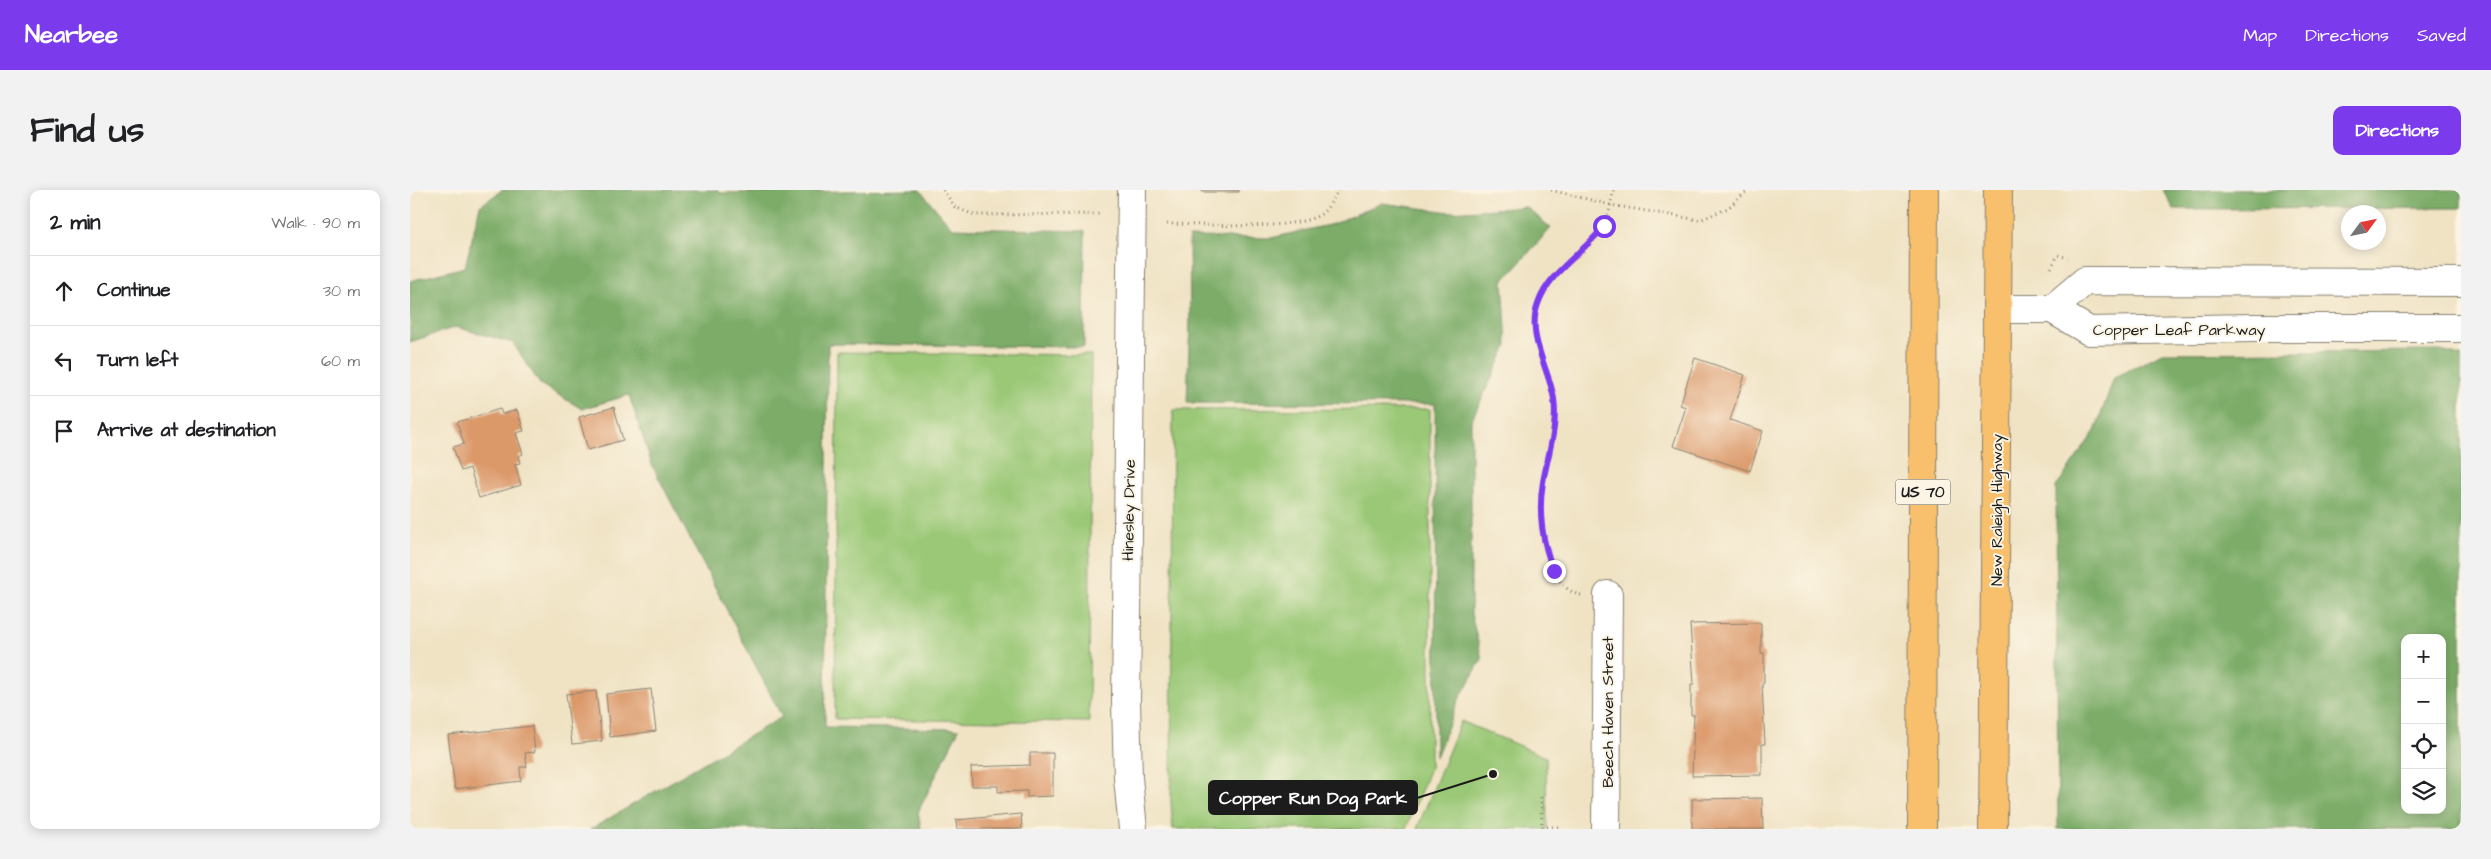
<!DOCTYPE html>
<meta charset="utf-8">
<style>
:root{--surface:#fff;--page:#f2f2f2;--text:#202124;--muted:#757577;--line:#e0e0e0;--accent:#7c3aed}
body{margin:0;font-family:"Architects Daughter",sans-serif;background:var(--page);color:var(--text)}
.controls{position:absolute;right:15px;bottom:15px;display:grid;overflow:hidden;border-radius:10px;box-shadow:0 2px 12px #0003}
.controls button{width:45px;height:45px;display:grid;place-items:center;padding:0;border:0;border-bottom:1px solid var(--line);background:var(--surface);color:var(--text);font:25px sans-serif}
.compass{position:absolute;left:1931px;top:15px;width:45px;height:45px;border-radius:50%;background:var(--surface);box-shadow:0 2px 12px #0003;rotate:57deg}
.stop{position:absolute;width:15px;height:15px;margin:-11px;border:4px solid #7c3aed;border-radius:50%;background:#fff}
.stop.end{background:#7c3aed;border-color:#fff;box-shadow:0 1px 5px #0008}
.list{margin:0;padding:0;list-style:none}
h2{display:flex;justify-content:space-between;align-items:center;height:65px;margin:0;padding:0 20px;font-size:21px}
h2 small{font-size:16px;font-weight:400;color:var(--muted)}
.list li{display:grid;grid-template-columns:32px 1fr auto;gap:15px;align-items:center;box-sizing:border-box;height:70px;padding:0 20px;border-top:1px solid var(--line)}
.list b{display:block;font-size:19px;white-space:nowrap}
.list em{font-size:16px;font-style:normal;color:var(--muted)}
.icon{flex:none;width:28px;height:28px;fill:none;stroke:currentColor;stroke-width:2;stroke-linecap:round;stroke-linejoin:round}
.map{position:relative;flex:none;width:2051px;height:639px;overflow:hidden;border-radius:10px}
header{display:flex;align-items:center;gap:30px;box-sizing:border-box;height:70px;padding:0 25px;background:var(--accent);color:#fff}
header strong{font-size:24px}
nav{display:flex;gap:28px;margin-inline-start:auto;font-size:18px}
.intro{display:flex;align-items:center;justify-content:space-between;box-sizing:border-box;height:120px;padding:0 30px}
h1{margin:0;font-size:35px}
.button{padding:12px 22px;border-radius:10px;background:var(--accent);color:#fff;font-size:18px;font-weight:700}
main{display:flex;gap:30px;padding:0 30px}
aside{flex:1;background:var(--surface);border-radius:10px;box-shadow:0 2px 12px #0003}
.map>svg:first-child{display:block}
.green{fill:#9ac876;stroke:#5b7249}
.forest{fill:#7bac67;stroke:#4c6442;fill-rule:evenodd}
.building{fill:#db996b}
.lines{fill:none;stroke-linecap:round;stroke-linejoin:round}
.street-casing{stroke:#868070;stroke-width:30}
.highway-casing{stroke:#868070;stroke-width:30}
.path{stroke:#868070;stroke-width:3;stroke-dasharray:1 4;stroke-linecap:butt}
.street{stroke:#fff;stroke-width:28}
.highway{stroke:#f8bf6c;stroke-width:28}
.route{stroke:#7c3aed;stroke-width:6}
.labels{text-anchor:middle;stroke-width:4;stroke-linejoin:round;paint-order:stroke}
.shield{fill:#fcf5e5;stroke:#5f5d58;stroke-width:1}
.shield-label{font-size:15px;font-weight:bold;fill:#1c1c1c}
.street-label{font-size:16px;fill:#1c1c1c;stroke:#fcf5e5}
.leader{fill:none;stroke:#1c1c1c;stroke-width:2}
.callout-dot{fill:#1c1c1c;stroke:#fcf5e5;stroke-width:2}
.callout{fill:#1c1c1c;stroke:#1c1c1c;stroke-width:2}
.callout-label{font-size:18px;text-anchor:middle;font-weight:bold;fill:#fff}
</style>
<header>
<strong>Nearbee</strong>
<nav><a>Map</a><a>Directions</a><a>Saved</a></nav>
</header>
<div class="intro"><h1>Find us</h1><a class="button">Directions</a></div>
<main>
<aside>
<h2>2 min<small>Walk · 90 m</small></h2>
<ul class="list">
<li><svg class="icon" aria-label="ahead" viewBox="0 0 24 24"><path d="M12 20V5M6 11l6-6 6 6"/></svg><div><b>Continue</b></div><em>30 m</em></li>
<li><svg class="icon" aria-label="left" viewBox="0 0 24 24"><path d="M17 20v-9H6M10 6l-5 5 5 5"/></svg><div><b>Turn left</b></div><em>60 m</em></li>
<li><svg class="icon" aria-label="arrive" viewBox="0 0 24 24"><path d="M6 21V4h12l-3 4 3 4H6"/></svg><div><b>Arrive at destination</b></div></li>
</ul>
</aside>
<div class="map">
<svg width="2051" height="639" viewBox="0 0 2051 639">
<rect width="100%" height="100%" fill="#fcf5e5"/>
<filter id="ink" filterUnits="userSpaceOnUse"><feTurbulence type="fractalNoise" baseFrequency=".02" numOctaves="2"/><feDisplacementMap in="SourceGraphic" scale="10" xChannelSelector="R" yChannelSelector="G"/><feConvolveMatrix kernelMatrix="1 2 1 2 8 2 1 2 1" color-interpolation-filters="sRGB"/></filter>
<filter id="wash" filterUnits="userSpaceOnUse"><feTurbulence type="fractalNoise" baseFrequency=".0096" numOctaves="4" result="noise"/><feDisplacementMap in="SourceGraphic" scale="20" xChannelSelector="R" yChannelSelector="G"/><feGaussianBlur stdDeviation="1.12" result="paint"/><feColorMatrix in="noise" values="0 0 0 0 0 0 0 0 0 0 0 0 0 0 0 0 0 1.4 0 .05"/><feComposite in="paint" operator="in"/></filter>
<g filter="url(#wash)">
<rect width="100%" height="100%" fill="#f0e3c4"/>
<path class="green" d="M427 162 681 165 679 532 425 529Z
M1020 219V578L996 639H763L761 612 763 220Z
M1051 531 1136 567 1137 639H1007Z"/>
<path class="forest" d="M92 0H307L311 3 510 0 542 38 675 41 674 157 418 154 415 537 549 539 508 622 511 639H181L372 527 242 275 219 205 172 219 130 194 103 153 46 137 0 152V91L55 77 70 16Z
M1753 0H2051V18L1764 19Z
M972 13 1040 22 1116 17 1141 38 1093 91 1097 156 1061 231V424L1072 469 1048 511 1026 567 1025 214 777 213 780 129 779 47 861 48 923 34Z
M2031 161 2051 166V639H1648L1646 297 1685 241 1704 188 1752 163ZM1995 448H2032V620H1995Z"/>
<g id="blocks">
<path class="building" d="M792 0H829V2H792Z
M1285 168 1335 185 1320 230 1353 241 1340 281 1263 256 1276 217 1270 215Z
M204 217 213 250 178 260 169 227Z
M90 219 92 224 107 220 114 241 106 243 113 264 108 266 110 273 105 274 111 295 69 308 60 278 51 281 43 257 54 254 47 232Z
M1351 433V463H1354V493L1352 494 1355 554H1352V585L1282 586 1284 525H1281V494H1284L1280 434Z
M241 499 246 541 200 547 196 504Z
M186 501 192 551 162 554 156 504Z
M122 536 125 562 115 563 117 577H110L111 591 45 599 38 545Z
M620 563H643V606L617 607V601L588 602V596H562L561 577 620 575Z
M1352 608 1353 639H1282V609Z
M611 624 612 639H547L546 630Z"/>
</g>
</g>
<g filter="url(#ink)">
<use href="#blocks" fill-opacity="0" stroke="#868070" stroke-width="1"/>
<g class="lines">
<g class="street-casing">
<path id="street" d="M722 0 716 511 718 588 723 639
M1588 119H1642
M1642 119 1675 91 2051 92
M1642 119 1679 141 1842 138H2051
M1196 639 1198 405"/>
</g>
<g class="highway-casing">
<path id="highway" d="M1512 639 1514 0
M1583 639 1588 0"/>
</g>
<path class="path" d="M533 0 545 17 564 25 692 24
M1141 0 1201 15 1290 30 1318 18 1338 0
M757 34C791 34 885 42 911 24 919 18 923 8 929 0
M1641 78 1648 65 1658 68
M1171 405C1136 399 1128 331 1131 303 1134 276 1146 248 1145 221 1143 185 1115 149 1128 114 1140 80 1176 66 1194 36 1200 25 1200 12 1204 0
M1131 607 1132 639
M1132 637H1152"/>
<use href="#street" class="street"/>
<use href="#highway" class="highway"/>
</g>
</g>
<g class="lines" filter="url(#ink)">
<path class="route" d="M1144 381C1132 354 1128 321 1133 292 1138 264 1148 237 1144 209 1139 178 1116 146 1128 114 1139 81 1174 63 1194 36"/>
</g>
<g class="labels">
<rect class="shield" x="1485.5" y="289.5" width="55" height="25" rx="4"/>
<g class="shield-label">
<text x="1513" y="307">US 70</text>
</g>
<g class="street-label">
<text x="1769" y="145">Copper Leaf Parkway</text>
<text transform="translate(718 320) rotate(-89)" y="6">Hinesley Drive</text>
<text transform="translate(1586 320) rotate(-90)" y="6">New Raleigh Highway</text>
<text transform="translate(1197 522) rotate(-90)" y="6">Beech Haven Street</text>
</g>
</g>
<path class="leader" d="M1083 584L1007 608"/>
<circle class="callout-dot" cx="1083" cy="584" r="5"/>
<rect class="callout" x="799" y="591" width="208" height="33" rx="5"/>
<g class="callout-label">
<text x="903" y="614">Copper Run Dog Park</text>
</g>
</svg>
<div class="controls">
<button>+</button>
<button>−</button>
<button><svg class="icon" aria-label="locate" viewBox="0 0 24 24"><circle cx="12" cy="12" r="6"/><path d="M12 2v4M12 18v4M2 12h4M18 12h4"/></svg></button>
<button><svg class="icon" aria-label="layers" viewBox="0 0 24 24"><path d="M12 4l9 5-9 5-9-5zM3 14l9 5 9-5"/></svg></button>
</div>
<svg class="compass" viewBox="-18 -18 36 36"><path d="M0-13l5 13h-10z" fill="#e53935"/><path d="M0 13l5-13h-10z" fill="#757577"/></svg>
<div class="stop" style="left:1194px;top:36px"></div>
<div class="stop end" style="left:1144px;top:381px"></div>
</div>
</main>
